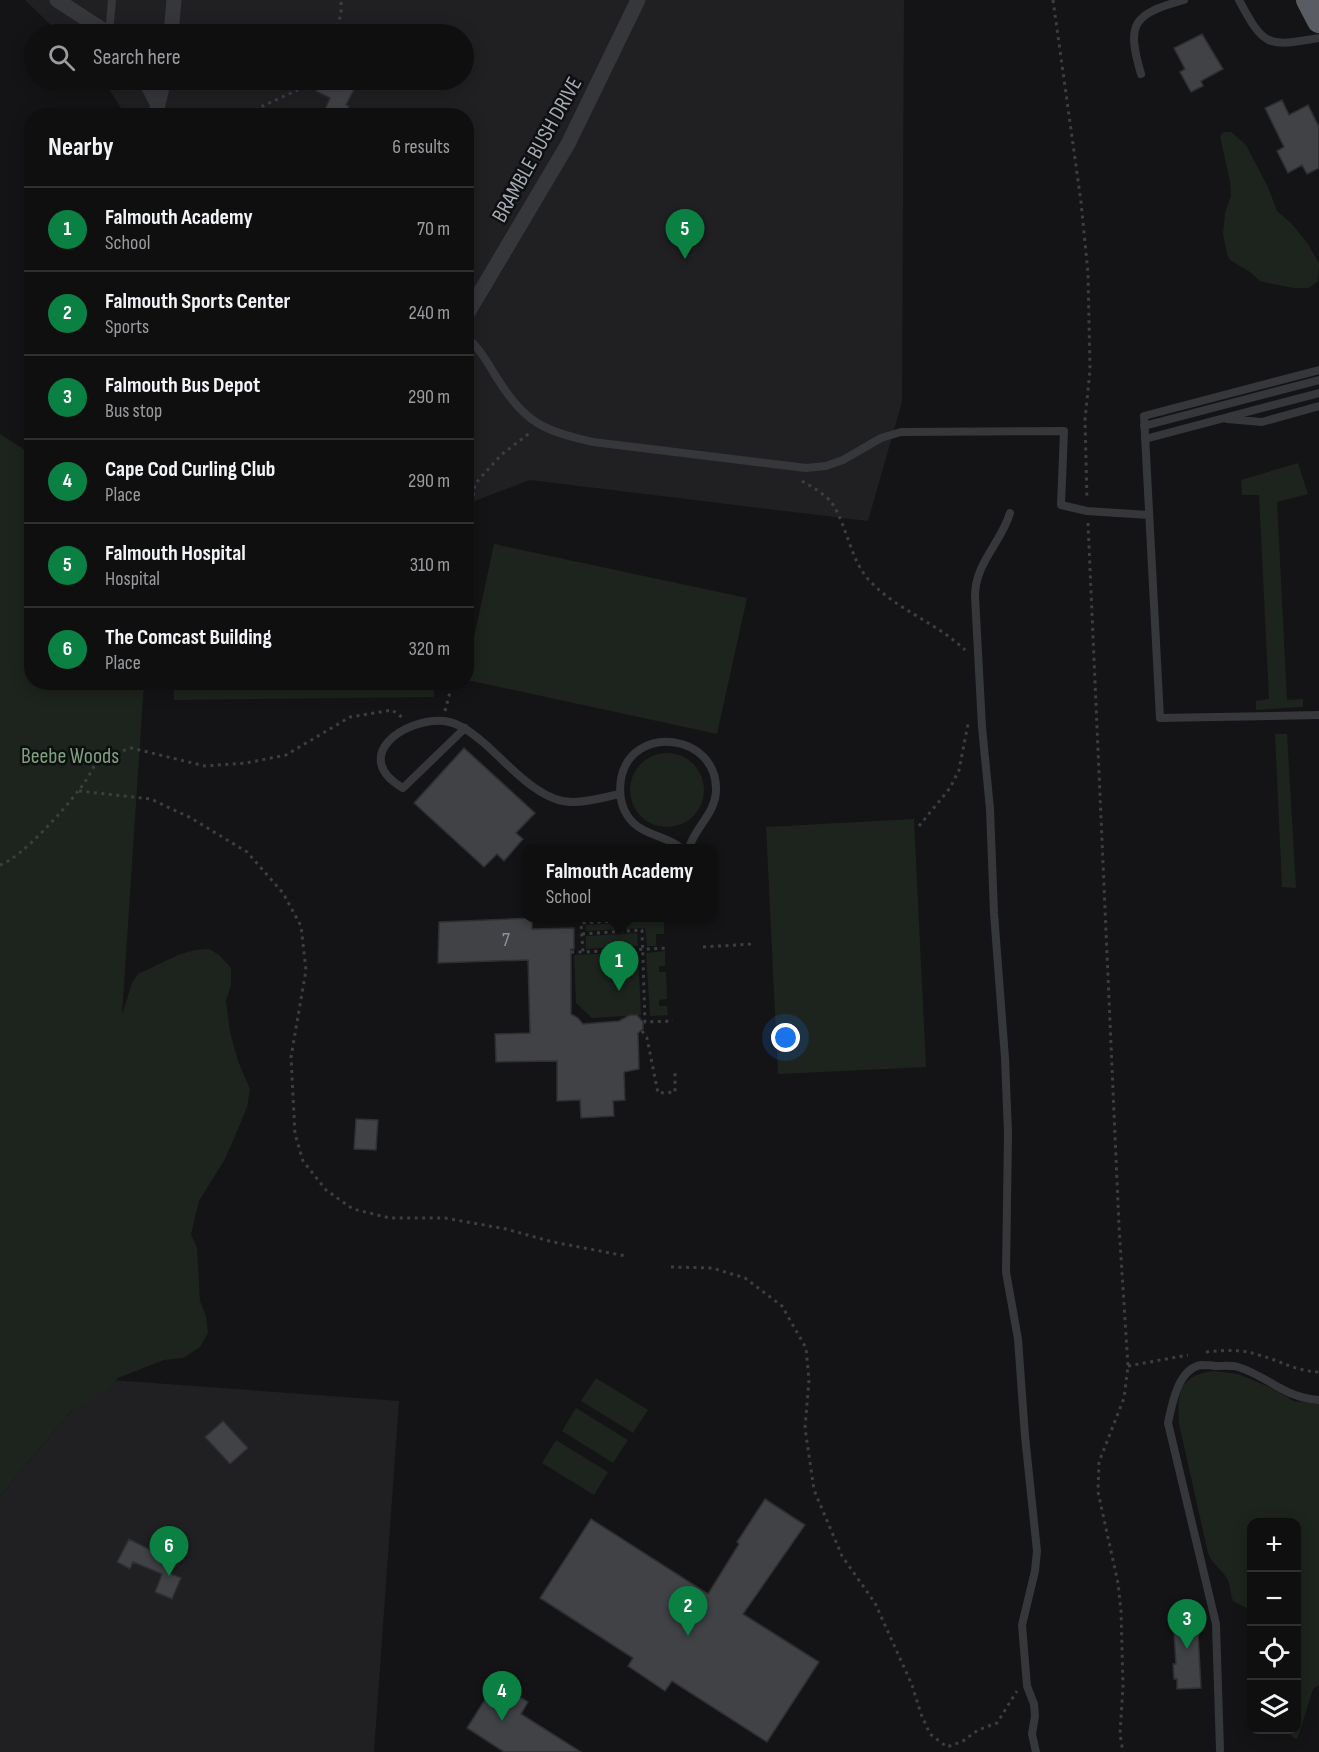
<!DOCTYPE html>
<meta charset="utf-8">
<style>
:root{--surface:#0f0f10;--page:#1d1d1e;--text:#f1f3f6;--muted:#9b9c9f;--line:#2f2f30;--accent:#0b8043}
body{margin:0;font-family:"Sofia Sans Condensed",sans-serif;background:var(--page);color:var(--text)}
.controls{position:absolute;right:18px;bottom:18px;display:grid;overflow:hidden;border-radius:12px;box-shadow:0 3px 15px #0003}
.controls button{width:54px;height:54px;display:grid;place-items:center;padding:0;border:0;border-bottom:2px solid var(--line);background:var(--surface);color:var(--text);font:30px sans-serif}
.you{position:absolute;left:786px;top:1038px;width:21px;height:21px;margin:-15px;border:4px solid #fff;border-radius:50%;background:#1a73e8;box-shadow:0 0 0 9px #1a73e833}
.badge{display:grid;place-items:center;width:39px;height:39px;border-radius:50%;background:var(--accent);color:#fff;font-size:20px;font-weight:700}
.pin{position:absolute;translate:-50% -50px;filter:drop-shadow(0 2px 3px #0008)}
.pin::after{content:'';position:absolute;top:32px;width:21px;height:18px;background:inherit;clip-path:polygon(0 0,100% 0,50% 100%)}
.popup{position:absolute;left:522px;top:844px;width:195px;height:78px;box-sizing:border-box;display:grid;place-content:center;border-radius:12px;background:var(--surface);filter:drop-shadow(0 2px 4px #0005);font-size:20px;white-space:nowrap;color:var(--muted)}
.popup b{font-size:22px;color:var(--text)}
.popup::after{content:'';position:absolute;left:50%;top:100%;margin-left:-12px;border:12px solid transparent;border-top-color:var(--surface)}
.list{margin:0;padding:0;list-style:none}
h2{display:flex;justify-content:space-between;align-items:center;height:78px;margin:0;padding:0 24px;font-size:26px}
h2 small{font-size:20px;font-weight:400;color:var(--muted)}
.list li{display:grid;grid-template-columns:39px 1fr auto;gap:18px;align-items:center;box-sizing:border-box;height:84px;padding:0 24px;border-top:2px solid var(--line)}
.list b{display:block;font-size:22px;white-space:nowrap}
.list p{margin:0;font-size:20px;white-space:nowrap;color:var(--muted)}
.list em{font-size:20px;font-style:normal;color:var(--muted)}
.icon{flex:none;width:33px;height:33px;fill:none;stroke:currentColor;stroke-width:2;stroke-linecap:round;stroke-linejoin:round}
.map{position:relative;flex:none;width:1319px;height:1752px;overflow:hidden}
.search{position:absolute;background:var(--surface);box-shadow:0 3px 15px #0003;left:24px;top:24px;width:450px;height:66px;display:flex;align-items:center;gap:15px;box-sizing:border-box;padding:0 21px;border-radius:33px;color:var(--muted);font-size:22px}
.panel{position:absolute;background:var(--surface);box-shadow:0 3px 15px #0003;left:24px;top:108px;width:450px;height:582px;border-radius:24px}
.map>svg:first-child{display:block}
.built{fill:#202023}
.green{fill:#1c241d}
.building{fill:#404246;stroke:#2e2f32;stroke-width:1.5}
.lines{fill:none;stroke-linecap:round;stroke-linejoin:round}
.path{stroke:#3b3e42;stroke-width:3;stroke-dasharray:3 4.5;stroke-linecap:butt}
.service{stroke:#35373b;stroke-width:8}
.minor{stroke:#35373b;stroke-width:15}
.trunk{stroke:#595c63;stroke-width:24}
.labels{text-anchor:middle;stroke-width:5;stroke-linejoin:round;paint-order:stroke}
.number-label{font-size:20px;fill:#8c929a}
.street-label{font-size:22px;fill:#a6acb6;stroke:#0f0f11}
.park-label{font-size:22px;fill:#7da27e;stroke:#0f0f11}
</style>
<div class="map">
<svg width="1319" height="1752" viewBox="0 0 1319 1752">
<rect width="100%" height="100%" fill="#141416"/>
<path class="built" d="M25 0H904L902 402 868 521 530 480 467 504 466 116 123 115V111L103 80H464V34H60Z
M98 1379 399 1401 374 1752H0V1496Z"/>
<path class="green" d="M1224 132H1231L1246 145 1268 187 1277 211 1292 224 1308 244 1317 260 1319 264 1318 281 1309 288H1294L1268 283 1260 281 1250 272 1230 260 1227 254 1223 234 1225 213 1231 196 1230 182 1220 136Z
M0 434 31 454 32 682 144 683 122 1015 132 983 138 974 178 955 195 950 209 949 219 955 231 968V985L226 1001 230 1032 238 1061 250 1089 247 1107 238 1129 225 1159 199 1201 191 1234 197 1248 200 1301 206 1316 208 1333 200 1347 183 1358 164 1360 118 1378 108 1390 72 1410 0 1496Z
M1298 463 1308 494 1277 502 1287 700 1303 699V707L1256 710V701L1269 699 1259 495H1242L1241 480Z
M494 544 747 598 717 734 467 680V670Z
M174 683H433L434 697 174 700Z
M1275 734H1287L1296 888 1282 887Z
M630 790a37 37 0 1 1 74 0a37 37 0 1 1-74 0Z
M914 819 926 1067 778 1074 766 827Z
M664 920V934H656V946H647L645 928 586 931V925Z
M637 933 638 946 586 949V936Z
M665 951V966H659V972H666L667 999 659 1000V1006H667L668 1015 650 1016 646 953Z
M638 952 641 1015 592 1018 576 1003 574 955Z
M1214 1371 1238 1374 1269 1387 1294 1401 1319 1404V1685L1313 1689 1298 1737 1296 1739 1292 1737 1290 1730H1296V1522H1252L1251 1610 1233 1601C1230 1593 1231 1584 1226 1577 1219 1567 1213 1565 1208 1553L1179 1424C1177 1393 1179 1375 1214 1371Z
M596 1378 648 1410 633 1433 581 1401Z
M576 1408 628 1440 613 1463 562 1431Z
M556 1440 608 1472 594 1495 542 1463Z"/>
<path class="building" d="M1202 34 1223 69 1201 81 1203 86 1191 92 1180 72 1185 69 1174 48Z
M321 80H359L346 105 349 106 344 116H322L330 98 316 91Z
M1282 100 1289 115 1308 105 1319 127V168L1307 174 1302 165 1288 173 1277 151 1284 147 1265 108Z
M464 748 535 813 516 833 523 839 504 861 497 854 484 867 414 803Z
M532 918V929L574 928V949H571V1014L578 1018 583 1024 619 1021 630 1015H637L643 1022V1029L638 1033 639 1069 624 1072 625 1100 613 1101 614 1116 581 1118 580 1100 557 1101V1061L496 1062 495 1034 530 1033 528 960 438 963 439 922Z
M356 1119 378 1120 376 1150 354 1149Z
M223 1421 248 1448 230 1464 205 1437Z
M765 1499 805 1525 743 1614 819 1662 767 1742 672 1681 665 1691 628 1666 633 1658 540 1598 591 1519 708 1594 739 1544 737 1542Z
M129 1539 174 1562 169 1573 181 1578 172 1599 155 1592 162 1574 133 1562 130 1569 117 1562Z
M1198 1632 1201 1688 1177 1689V1679H1174L1173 1664H1176L1174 1634Z
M496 1682 528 1702 521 1714 581 1752H504L467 1728Z"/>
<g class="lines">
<path class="path" d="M1053 0 1081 202 1088 273 1090 370 1085 420 1087 500
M335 34 341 14V0
M241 116 302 88 314 80
M802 481C811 486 826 495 832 503 847 526 850 558 868 579 896 610 936 622 965 650
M1088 523 1119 1226 1128 1366 1124 1398 1099 1462 1098 1492 1118 1583 1121 1611 1123 1686 1120 1734 1123 1752
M466 548 475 484 501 455 531 432
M445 711 450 692V682
M79 791 151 799 191 818 247 852 283 893 301 926 306 970 291 1057 295 1134 303 1161 326 1190 353 1209 390 1218H445L506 1229 553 1242 626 1256
M919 826 950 788 959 770 968 724
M0 865C21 858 64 810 78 791 86 782 92 770 98 759L131 748 205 766 246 763 286 755 350 717 392 710 403 718
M668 918 581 923 583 952 669 948
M582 934 642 930 645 1022 673 1021
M703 947 753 944
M571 952H583
M642 1031 647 1038 658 1093 675 1092V1073
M671 1267 712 1268 745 1278 782 1306 806 1348 809 1380 805 1428 814 1490 842 1556 875 1603 912 1685 921 1714 930 1734 947 1747 963 1741 978 1730 997 1723 1017 1691
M1206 1352C1225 1350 1241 1349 1259 1355 1282 1361 1294 1371 1319 1372
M1128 1366 1188 1355"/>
<path class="service" d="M1239 0C1264 47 1267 47 1319 38
M109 34 112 0
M1141 74C1126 23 1133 14 1184 0
M466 337C480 348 488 364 497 378 524 422 543 431 593 442L806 468 826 466 843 460 881 438 901 432 1064 431 1061 505 1087 511 1149 515
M1319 370 1144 416 1160 718 1319 715
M1227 419 1262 422 1319 406
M1144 426 1319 380
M1145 439 1319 393
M1010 513C1001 543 975 563 975 596L982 727 990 809 994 913 1005 1058 1008 1133 1006 1272 1018 1339 1025 1436 1037 1551 1035 1571 1022 1625 1027 1686 1034 1704 1035 1716 1032 1734 1036 1752
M465 728 403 788C350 757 403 718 444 721 460 723 472 733 484 743 508 764 541 804 574 802 589 802 605 797 620 794
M681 848C664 834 640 836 627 815 620 804 619 792 621 779 631 723 718 733 716 791 715 814 695 827 689 848
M1220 1750 1216 1624 1168 1423C1172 1404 1178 1369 1201 1365 1205 1365 1210 1365 1215 1366 1222 1366 1231 1365 1238 1367 1268 1376 1284 1398 1319 1400"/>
<path class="minor" d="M57 0 109 34
M171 34 174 0
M145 80 158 105
M155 116 164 80
M466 316 568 144 638 0"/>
<path class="trunk" d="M1308 0 1319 21"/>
</g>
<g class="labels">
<g class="number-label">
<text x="506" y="946">7</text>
</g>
<g class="street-label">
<text transform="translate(536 149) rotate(-61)" y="8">BRAMBLE BUSH DRIVE</text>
</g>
<g class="park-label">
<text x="70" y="763">Beebe Woods</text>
</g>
</g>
</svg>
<div class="controls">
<button>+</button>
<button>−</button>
<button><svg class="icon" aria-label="locate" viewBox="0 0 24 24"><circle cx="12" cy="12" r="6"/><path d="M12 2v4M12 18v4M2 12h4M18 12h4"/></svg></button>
<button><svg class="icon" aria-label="layers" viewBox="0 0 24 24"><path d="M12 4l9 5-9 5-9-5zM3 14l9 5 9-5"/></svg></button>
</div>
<div class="you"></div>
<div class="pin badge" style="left:619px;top:991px">1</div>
<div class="popup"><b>Falmouth Academy</b>School</div>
<div class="pin badge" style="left:688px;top:1636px">2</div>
<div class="pin badge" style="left:1187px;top:1649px">3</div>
<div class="pin badge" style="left:502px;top:1721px">4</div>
<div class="pin badge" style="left:685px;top:259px">5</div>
<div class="pin badge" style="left:169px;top:1576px">6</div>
<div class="search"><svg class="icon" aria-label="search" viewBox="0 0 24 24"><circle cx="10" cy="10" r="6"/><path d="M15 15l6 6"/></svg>Search here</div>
<section class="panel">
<h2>Nearby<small>6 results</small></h2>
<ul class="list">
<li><span class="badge">1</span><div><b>Falmouth Academy</b><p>School</p></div><em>70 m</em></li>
<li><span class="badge">2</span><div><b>Falmouth Sports Center</b><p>Sports</p></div><em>240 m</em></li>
<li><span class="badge">3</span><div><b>Falmouth Bus Depot</b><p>Bus stop</p></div><em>290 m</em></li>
<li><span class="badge">4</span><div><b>Cape Cod Curling Club</b><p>Place</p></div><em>290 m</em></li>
<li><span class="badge">5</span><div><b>Falmouth Hospital</b><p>Hospital</p></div><em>310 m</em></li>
<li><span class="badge">6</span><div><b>The Comcast Building</b><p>Place</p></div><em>320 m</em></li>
</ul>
</section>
</div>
